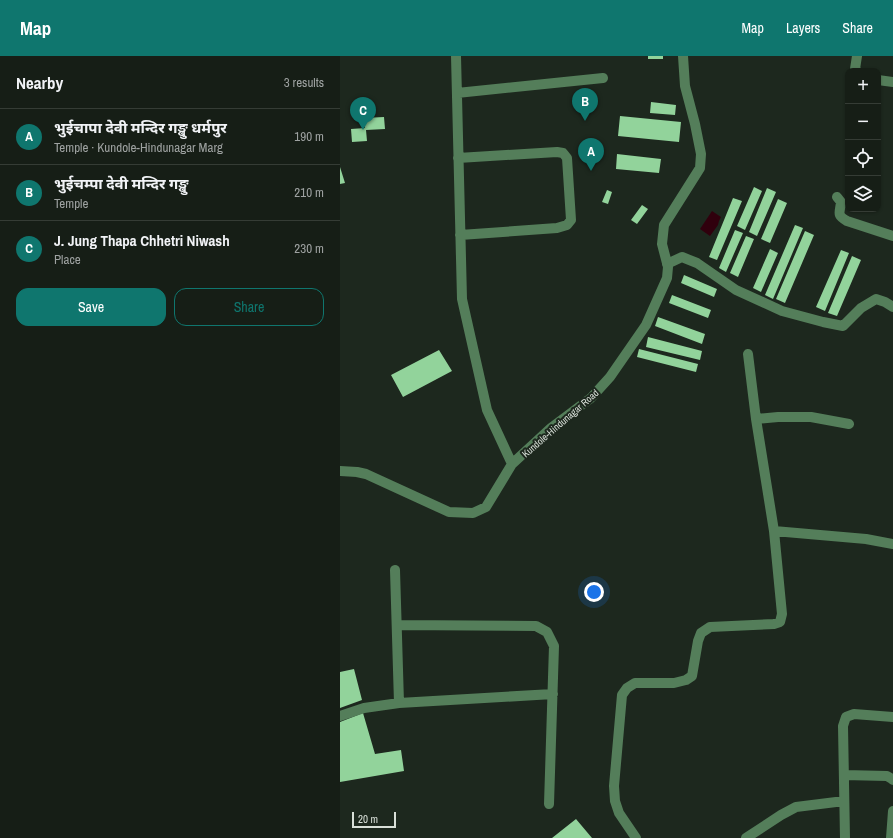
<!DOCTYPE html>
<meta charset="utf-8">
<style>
:root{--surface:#161e16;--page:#1f271f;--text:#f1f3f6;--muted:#9ea2a1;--line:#353c35;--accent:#0f766e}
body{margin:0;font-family:"Archivo Narrow","Noto Sans Devanagari",sans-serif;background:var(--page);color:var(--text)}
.controls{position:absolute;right:12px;top:12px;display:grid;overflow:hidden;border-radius:8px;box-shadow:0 1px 3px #0004}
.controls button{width:36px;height:36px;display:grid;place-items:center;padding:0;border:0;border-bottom:1px solid var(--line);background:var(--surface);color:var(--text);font:20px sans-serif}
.scale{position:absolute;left:12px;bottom:10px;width:44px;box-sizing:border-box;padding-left:4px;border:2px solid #d8dfd8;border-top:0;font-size:11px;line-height:14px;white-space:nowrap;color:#d8dfd8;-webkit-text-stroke:3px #1d281e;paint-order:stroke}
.you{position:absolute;left:254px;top:536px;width:14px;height:14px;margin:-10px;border:3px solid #fff;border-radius:50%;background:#1a73e8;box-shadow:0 0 0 6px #1a73e833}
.badge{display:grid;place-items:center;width:26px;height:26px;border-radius:50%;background:var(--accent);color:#fff;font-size:13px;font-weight:700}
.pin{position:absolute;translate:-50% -33px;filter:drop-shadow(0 1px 2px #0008)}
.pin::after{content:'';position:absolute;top:21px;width:14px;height:12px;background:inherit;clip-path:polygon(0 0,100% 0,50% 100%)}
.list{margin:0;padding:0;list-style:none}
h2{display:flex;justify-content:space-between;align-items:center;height:52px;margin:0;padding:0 16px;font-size:17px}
h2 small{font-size:13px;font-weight:400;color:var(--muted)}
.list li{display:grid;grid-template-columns:26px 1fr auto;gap:12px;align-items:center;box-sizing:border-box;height:56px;padding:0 16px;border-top:1px solid var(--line)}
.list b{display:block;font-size:15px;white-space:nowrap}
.list p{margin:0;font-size:13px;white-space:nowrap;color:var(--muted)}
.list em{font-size:13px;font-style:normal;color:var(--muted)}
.actions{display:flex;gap:8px;padding:12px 16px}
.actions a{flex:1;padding:9px 0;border:1px solid var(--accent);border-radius:12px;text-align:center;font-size:14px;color:var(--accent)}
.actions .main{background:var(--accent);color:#fff}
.icon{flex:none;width:22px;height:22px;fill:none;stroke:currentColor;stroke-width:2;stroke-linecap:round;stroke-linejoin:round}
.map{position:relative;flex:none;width:553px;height:782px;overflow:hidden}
header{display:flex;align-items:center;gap:24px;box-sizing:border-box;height:56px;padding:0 20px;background:var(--accent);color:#fff}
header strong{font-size:19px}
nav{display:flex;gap:22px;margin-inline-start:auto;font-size:14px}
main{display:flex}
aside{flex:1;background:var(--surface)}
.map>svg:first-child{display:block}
.water{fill:#30000d}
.building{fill:#92d39b}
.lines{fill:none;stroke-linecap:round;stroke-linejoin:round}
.minor{stroke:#547e5a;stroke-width:10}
.labels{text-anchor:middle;stroke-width:4;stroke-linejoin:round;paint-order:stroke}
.street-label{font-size:10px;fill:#d8dfd8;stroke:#1d281e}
</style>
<header>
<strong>Map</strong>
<nav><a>Map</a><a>Layers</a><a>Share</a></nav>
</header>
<main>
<aside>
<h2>Nearby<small>3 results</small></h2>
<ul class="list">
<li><span class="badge">A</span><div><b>भुईचापा देवी मन्दिर गङ्खु धर्मपुर</b><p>Temple · Kundole-Hindunagar Marg</p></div><em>190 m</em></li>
<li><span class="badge">B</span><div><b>भुईचम्पा देवी मन्दिर गङ्खु</b><p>Temple</p></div><em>210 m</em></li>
<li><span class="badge">C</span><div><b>J. Jung Thapa Chhetri Niwash</b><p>Place</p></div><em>230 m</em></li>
</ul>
<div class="actions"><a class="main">Save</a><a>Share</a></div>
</aside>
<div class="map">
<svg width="553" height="782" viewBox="0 0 553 782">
<rect width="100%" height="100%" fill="#1d281e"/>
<path class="water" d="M372 155 381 161 379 165 378 169 370 180 360 173Z"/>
<path class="building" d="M308 0H323V3H308Z
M311 46 336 49 335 59 310 57Z
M280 60 341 66 339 86 278 80Z
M44 61 45 73 26 74 27 85 12 86 11 73 25 72 24 62Z
M277 98 321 103 319 117 276 113Z
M0 111 5 127 0 128Z
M414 131 422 135 405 174 397 170Z
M427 132 436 136 417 180 409 176Z
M267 134 272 136 268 148 262 146Z
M393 142 402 145 377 204 369 201Z
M438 143 447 147 430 187 421 183Z
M302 149 308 153 297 168 291 164Z
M455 169 463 172 433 243 425 239Z
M395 174 403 177 386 216 379 212Z
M465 175 474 179 445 247 436 243Z
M406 180 414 183 398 221 390 217Z
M430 193 438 197 421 236 413 232Z
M501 194 509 197 485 255 476 251Z
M512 200 521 204 497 260 488 257Z
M344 219 377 233 374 241 341 227Z
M332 239 371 254 368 262 329 247Z
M318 261 365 278 362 288 315 270Z
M308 281 362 295 360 304 306 291Z
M299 293 358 308 356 316 297 301Z
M99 294 112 315 63 341 51 319Z
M14 613 22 644 0 652V616Z
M23 657 35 698 61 694 64 715 0 726V666Z
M236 763 252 782H212Z"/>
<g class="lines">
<path class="minor" d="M116 0 122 243 147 354 172 408
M517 0 515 13 517 15
M538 24 553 26
M117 37 263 22
M118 102 217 96 223 97 227 102 231 164 227 169 217 172 120 179
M497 141 501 146C500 157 496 159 507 165L553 180
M327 208 342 201 357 207 396 234 442 255 483 266 503 270 521 252 536 243 545 246 553 251
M408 298 416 363
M0 415 17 416 26 418 109 456 133 457 146 451 172 408 211 372 251 342 270 321 306 269 327 222 328 211 322 188 324 169 360 112 361 98 355 68 345 30 343 0
M434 475 526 483 553 488
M55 514 59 647
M57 569 196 570 207 576 214 590 209 748
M0 660 24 652 59 647 213 638
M504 719 547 720 552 723 553 724
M296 782 279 757 275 745 274 730 282 639 287 632 295 627H334L346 624 352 620 358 585 361 577 370 571 434 568 440 566 442 558 434 475 416 363 438 361H471L509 368
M406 782 441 759 456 751 504 745
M505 782 503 670 506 661 514 658 553 661
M551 782 553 755"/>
</g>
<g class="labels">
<g class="street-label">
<text transform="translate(220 367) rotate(-41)" y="4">Kundole-Hindunagar Road</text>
</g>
</g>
</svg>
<div class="controls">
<button>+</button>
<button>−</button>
<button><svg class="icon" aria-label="locate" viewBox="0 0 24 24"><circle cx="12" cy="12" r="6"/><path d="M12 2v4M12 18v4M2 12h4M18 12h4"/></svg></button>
<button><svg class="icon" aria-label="layers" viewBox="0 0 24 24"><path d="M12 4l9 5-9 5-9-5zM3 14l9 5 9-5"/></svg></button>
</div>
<div class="scale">20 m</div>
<div class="you"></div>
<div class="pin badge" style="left:251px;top:115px">A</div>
<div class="pin badge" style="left:245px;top:65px">B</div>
<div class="pin badge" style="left:23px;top:74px">C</div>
</div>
</main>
